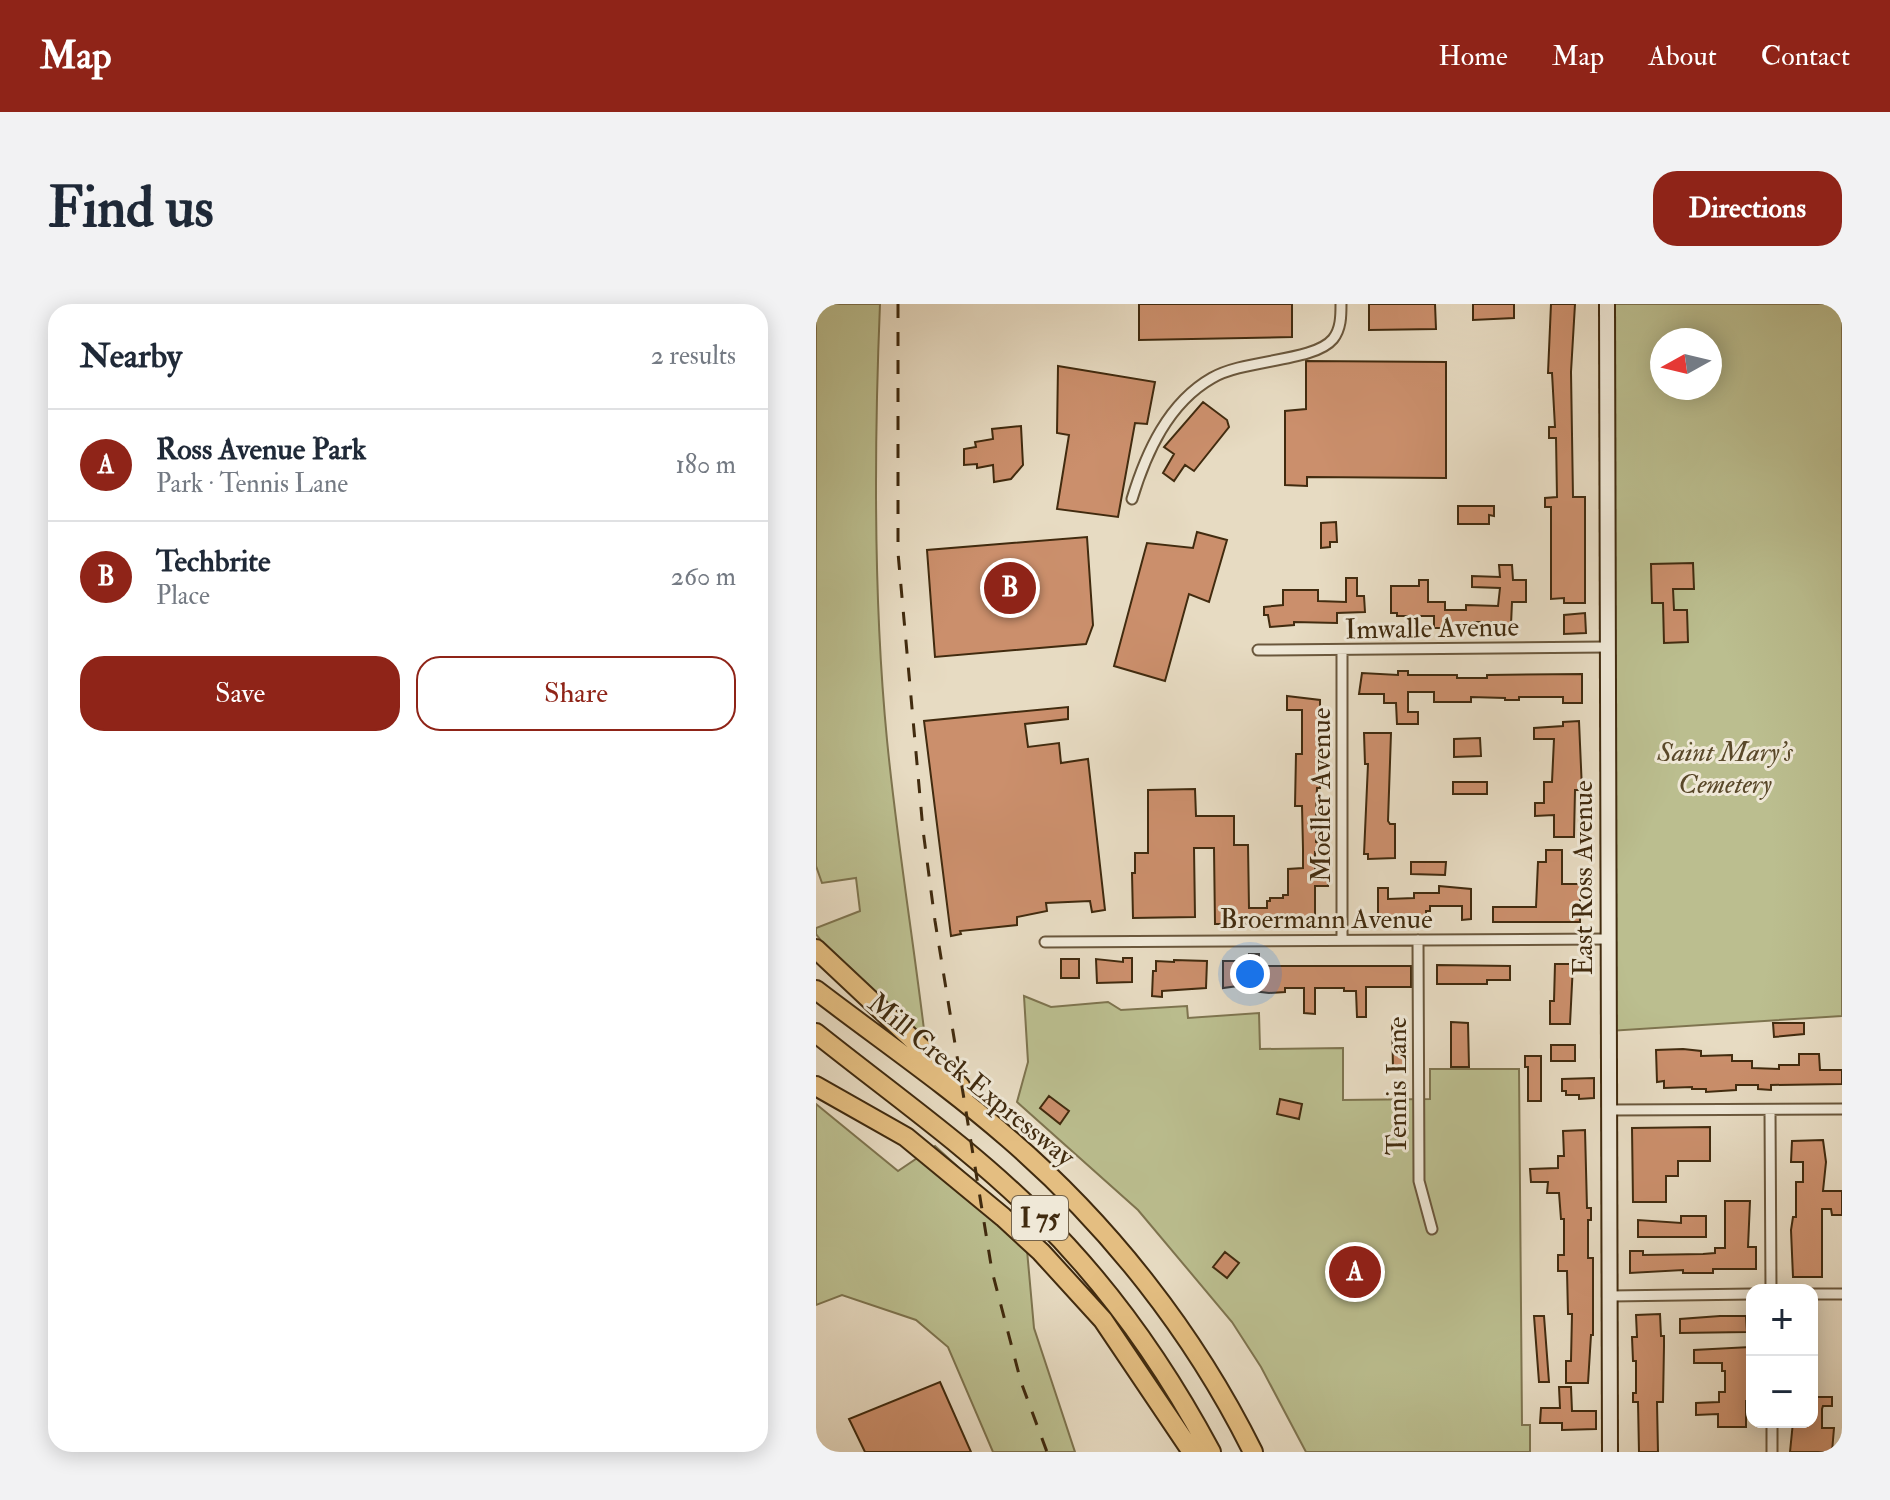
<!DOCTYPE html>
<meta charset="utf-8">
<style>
:root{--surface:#fff;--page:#f2f2f3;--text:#1f2937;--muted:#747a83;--line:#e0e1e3;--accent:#8f2418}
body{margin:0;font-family:"IM FELL Double Pica",serif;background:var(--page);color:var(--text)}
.controls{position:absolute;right:24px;bottom:24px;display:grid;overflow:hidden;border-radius:16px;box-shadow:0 4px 20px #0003}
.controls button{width:72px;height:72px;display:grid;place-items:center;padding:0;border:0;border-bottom:2px solid var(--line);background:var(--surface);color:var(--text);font:40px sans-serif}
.compass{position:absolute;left:834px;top:24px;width:72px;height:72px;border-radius:50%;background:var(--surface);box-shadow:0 4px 20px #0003;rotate:262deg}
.you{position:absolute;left:434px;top:670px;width:28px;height:28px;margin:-20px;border:6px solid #fff;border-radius:50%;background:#1a73e8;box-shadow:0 0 0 12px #1a73e833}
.badge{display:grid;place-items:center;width:52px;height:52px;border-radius:50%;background:var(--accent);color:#fff;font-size:26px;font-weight:700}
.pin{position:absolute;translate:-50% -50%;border:4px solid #fff;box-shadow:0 2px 8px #0006}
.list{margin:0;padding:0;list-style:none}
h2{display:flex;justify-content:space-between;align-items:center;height:104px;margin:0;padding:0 32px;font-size:34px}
h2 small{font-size:26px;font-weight:400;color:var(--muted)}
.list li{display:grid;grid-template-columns:52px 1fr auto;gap:24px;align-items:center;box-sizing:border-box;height:112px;padding:0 32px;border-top:2px solid var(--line)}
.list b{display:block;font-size:30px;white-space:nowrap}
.list p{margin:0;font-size:26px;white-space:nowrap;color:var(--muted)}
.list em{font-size:26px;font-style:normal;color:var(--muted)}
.actions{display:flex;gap:16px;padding:24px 32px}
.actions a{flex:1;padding:18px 0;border:2px solid var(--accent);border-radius:24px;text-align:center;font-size:28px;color:var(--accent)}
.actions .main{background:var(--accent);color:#fff}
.map{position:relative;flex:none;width:1026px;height:1148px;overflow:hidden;border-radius:24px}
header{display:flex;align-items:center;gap:48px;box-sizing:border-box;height:112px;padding:0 40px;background:var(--accent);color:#fff}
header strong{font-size:38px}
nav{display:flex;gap:44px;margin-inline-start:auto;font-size:28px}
.intro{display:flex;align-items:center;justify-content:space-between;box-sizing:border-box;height:192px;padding:0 48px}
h1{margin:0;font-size:56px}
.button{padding:20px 36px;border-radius:24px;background:var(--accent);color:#fff;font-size:28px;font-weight:700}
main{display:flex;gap:48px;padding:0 48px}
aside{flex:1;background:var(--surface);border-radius:24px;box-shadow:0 4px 20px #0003}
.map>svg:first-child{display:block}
.green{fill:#bbbe8f;stroke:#7e744f;stroke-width:2;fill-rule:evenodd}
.building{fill:#cb8f6c;stroke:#412b0f;stroke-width:2}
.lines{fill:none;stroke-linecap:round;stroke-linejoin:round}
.street-casing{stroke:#6a573c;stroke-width:13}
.secondary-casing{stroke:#412b0f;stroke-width:18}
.highway-casing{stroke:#412b0f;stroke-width:22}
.street{stroke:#efe8d7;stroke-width:9}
.secondary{stroke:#efe8d7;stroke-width:14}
.highway{stroke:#e4be81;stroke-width:18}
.rail{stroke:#412b0f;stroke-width:3;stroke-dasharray:14 14;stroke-linecap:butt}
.labels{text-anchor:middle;stroke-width:6;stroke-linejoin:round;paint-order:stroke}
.shield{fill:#efe8d7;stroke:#75644b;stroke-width:2}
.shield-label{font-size:26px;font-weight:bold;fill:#412b0f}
.street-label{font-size:28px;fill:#412b0f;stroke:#efe8d7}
.park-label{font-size:28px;font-style:italic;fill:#594829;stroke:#efe8d7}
</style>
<header>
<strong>Map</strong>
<nav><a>Home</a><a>Map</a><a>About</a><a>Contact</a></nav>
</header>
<div class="intro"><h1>Find us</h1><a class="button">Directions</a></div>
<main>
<aside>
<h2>Nearby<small>2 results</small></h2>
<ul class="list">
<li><span class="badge">A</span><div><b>Ross Avenue Park</b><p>Park · Tennis Lane</p></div><em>180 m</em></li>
<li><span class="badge">B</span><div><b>Techbrite</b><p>Place</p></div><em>260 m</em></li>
</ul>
<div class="actions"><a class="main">Save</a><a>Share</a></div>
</aside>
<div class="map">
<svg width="1026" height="1148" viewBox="0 0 1026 1148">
<rect width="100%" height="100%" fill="#e7dbc2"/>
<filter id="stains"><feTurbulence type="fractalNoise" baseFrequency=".0025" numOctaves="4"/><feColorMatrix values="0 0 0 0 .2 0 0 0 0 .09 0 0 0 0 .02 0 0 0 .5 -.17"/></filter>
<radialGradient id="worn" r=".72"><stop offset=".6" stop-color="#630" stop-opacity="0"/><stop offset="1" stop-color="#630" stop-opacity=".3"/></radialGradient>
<path class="green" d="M0 0H64C58 144 57 292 71 436 81 538 98 640 110 742L35 675 0 630V624L44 607 40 574 6 579 0 562Z
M791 0H1026V712L793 727ZM846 36H894V84H846Z
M208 692 235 703 292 698 305 706 371 702 372 714 443 709 444 745 527 744V796L614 795V765H703L706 1121H714V1148H490L445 1063 416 1018 322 906 201 798 212 758Z
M0 800 82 867 119 842 209 924 218 1024 259 1148H177L132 1043 100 1016 26 991 0 1001Z"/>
<path class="building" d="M323 0H476V33L323 36Z
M553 0H619L620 25 553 26Z
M657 0H698V14L657 16Z
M735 0H759L755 68 757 193H769V299H748V294L735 295V203H729V194L741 193 740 134H733V123H739L736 69H732Z
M490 57 630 58V174L491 173V182L469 181V107L490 105Z
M242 62 339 78 331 120 319 119 302 213 241 205 253 131 241 129Z
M387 98 411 116 413 123 378 167 369 161 358 177 347 169 358 150 348 143Z
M205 122 207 161 195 175 178 178 177 161 161 164V160L148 161V145L160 143 159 138 177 135 176 125Z
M642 202H678V212L673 211V220H642Z
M520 218 521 238H514V243L505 244V219Z
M381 228 411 236 393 298 373 290 349 377 298 362 331 239 377 244Z
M271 233 277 321 270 340 119 353 111 246Z
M877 259 878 285H857L858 306H871L872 338 848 339 847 299H836L835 260Z
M683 261H696L697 276H710V298H696L695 321 682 322V318H658V321H629V324H618V312H581V309H575V282H603V276H612V298H629V306H650V301L682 302 684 284 656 283V272L684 273Z
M530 274H541V292H548L549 308 521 309V319L478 318V321L454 323 452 311H448V303L467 301V286H502V297L530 298Z
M769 309 770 329 748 330V311Z
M582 367H592V371H641V374H671V371L766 370V399H747V393H703V396H689V394L655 393V398H618V388H592V408H602V420H581L580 399H568V390H543L546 369 582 371Z
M471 392 504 396V484H501L500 511V538L504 539V548H499V570L512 569V582H499V617L433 613V620H399L398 544H378L379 613 317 614 316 569H319V549H332V486L379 485 380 512H418V541H432L433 604H451V597H454V594H467V591H472V565L487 564V545L486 502H479L480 450H486V406H471Z
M252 403V415L209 420 212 443 243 439 245 459 272 455 289 606 276 608 274 597 230 599 231 607 201 613V621L144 627 145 630 135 632 108 417Z
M763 417 766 486H759L758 533H738V511L719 512V499H728V478H736L738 435H718V424L747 422V418Z
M548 429H575L572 517 574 520H579V554L552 555V550H548L552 460H549Z
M664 434 665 452 638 453V435Z
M637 478H671V490H637Z
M730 546H746V580H764V618H677V603H720L722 558H730Z
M595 558H630L629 571 595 570Z
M623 582 655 585V615L646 616V602H614V607H610V615L562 617V584H572V595L598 594V589H623Z
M433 650H443V662H595V683H550V713H541L540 687H528V684H499V710L488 709V684H469V688L453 689 437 687V680L407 684V657H433Z
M307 654H316V678L281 679 280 655 307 658Z
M245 655H263V674H245Z
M358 656 391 657 390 684 346 687V693L336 692 337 667H340V657L358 658Z
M739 660H757L754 720H734V697H738Z
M621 661 694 662V676H671V680H621Z
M576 717H591V763L577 764Z
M635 718 652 719 653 763H635Z
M957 719H988V730L958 733Z
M735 741H759V757H735Z
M867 745 885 747V752L916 751V757H936V764L963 765V761H983V750H1003L1004 766H1026V780L955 781V786L942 785V781H920V786L890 788V785H876V783L848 784V777L841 778 840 746Z
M709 752H725V797H712V763H709Z
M778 774V794L763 795V791H750V787H746V775Z
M233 792 253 807 244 820 224 804Z
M464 795 486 800 483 815 461 810Z
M894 823V857H862V872H850V898H817L816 824Z
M769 826 771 904H775V916H772V954H777V1031H775L772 1079H750V1057H755L756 1010H752L751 967H742V951H748V915H745L743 889H731L732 878H715L714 865 742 864V852H748L747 827Z
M1007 836 1010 858 1007 887H1026V911H1016L1015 905H1006V973H977L975 926 977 913H980V878H987V858H975L976 837Z
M909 897H934L932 943H940V965H897V969H867V966L814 969V947H827V951L887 950 899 949V944H909Z
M865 912H890V933H822V916L865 919Z
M409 948 423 959 411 974 397 963Z
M844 1010 845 1032H848V1042L847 1098H841L842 1148H823L822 1098H817V1089H820V1057H817L816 1033H821L820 1011Z
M718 1012H728L733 1078H723Z
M904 1012H930L931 1028 864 1029V1015Z
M934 1043 935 1097H930V1123H902V1110L880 1111V1099L903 1098V1088H909V1067H906V1059H878V1046Z
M124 1078 155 1148H49L33 1115Z
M743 1083H755L756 1107H780V1125L746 1126V1119H724L725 1104H744Z
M996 1093H1016V1102H1007L1006 1105V1124H1018L1016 1148H974L977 1118H996Z"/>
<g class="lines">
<g class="street-casing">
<path id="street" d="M316 195C330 149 352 99 396 74 428 55 498 58 517 35 525 25 525 12 525 0
M442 346 791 343
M526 346V636
M602 636 603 877 616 925
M229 638 792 635
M794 806 1026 805
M954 806 955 986
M996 990H1026
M795 992 936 990
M956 1118V1148"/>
</g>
<g class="secondary-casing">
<path id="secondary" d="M791 0 794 1148"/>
</g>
<g class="highway-casing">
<path id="highway" d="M0 645 112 750 144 782 148 789
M0 686C64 735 131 781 192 834 293 921 378 1029 437 1148
M0 729C75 789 155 845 222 912 291 980 349 1062 395 1148
M0 782 90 833 187 913 225 948 287 1016 376 1148"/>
</g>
<use href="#street" class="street"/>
<use href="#secondary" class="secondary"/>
<use href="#highway" class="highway"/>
<path class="rail" d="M82 0V249L107 526 119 617 176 967 205 1078 231 1148
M0 1146 1 1148"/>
</g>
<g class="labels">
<rect class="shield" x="196" y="892" width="56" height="44" rx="6"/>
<g class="shield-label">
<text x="224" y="923">I 75</text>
</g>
<g class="street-label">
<text transform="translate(616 323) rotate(-1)" y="10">Imwalle Avenue</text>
<text transform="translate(504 491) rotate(-90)" y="10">Moeller Avenue</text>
<text transform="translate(766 574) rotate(-90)" y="10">East Ross Avenue</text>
<text x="510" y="624">Broermann Avenue</text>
<text transform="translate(156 775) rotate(39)" y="10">Mill Creek Expressway</text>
<text transform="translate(580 782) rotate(-90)" y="10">Tennis Lane</text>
</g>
<g class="park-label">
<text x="909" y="457">Saint Mary’s<tspan x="909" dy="32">Cemetery</tspan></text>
</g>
</g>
<rect width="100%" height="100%" filter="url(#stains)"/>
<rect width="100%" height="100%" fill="url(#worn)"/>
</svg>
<div class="controls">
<button>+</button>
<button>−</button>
</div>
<svg class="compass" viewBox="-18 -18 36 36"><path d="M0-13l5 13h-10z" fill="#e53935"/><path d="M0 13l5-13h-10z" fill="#747a83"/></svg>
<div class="you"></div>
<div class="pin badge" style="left:539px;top:968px">A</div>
<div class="pin badge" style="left:194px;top:284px">B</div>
</div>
</main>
